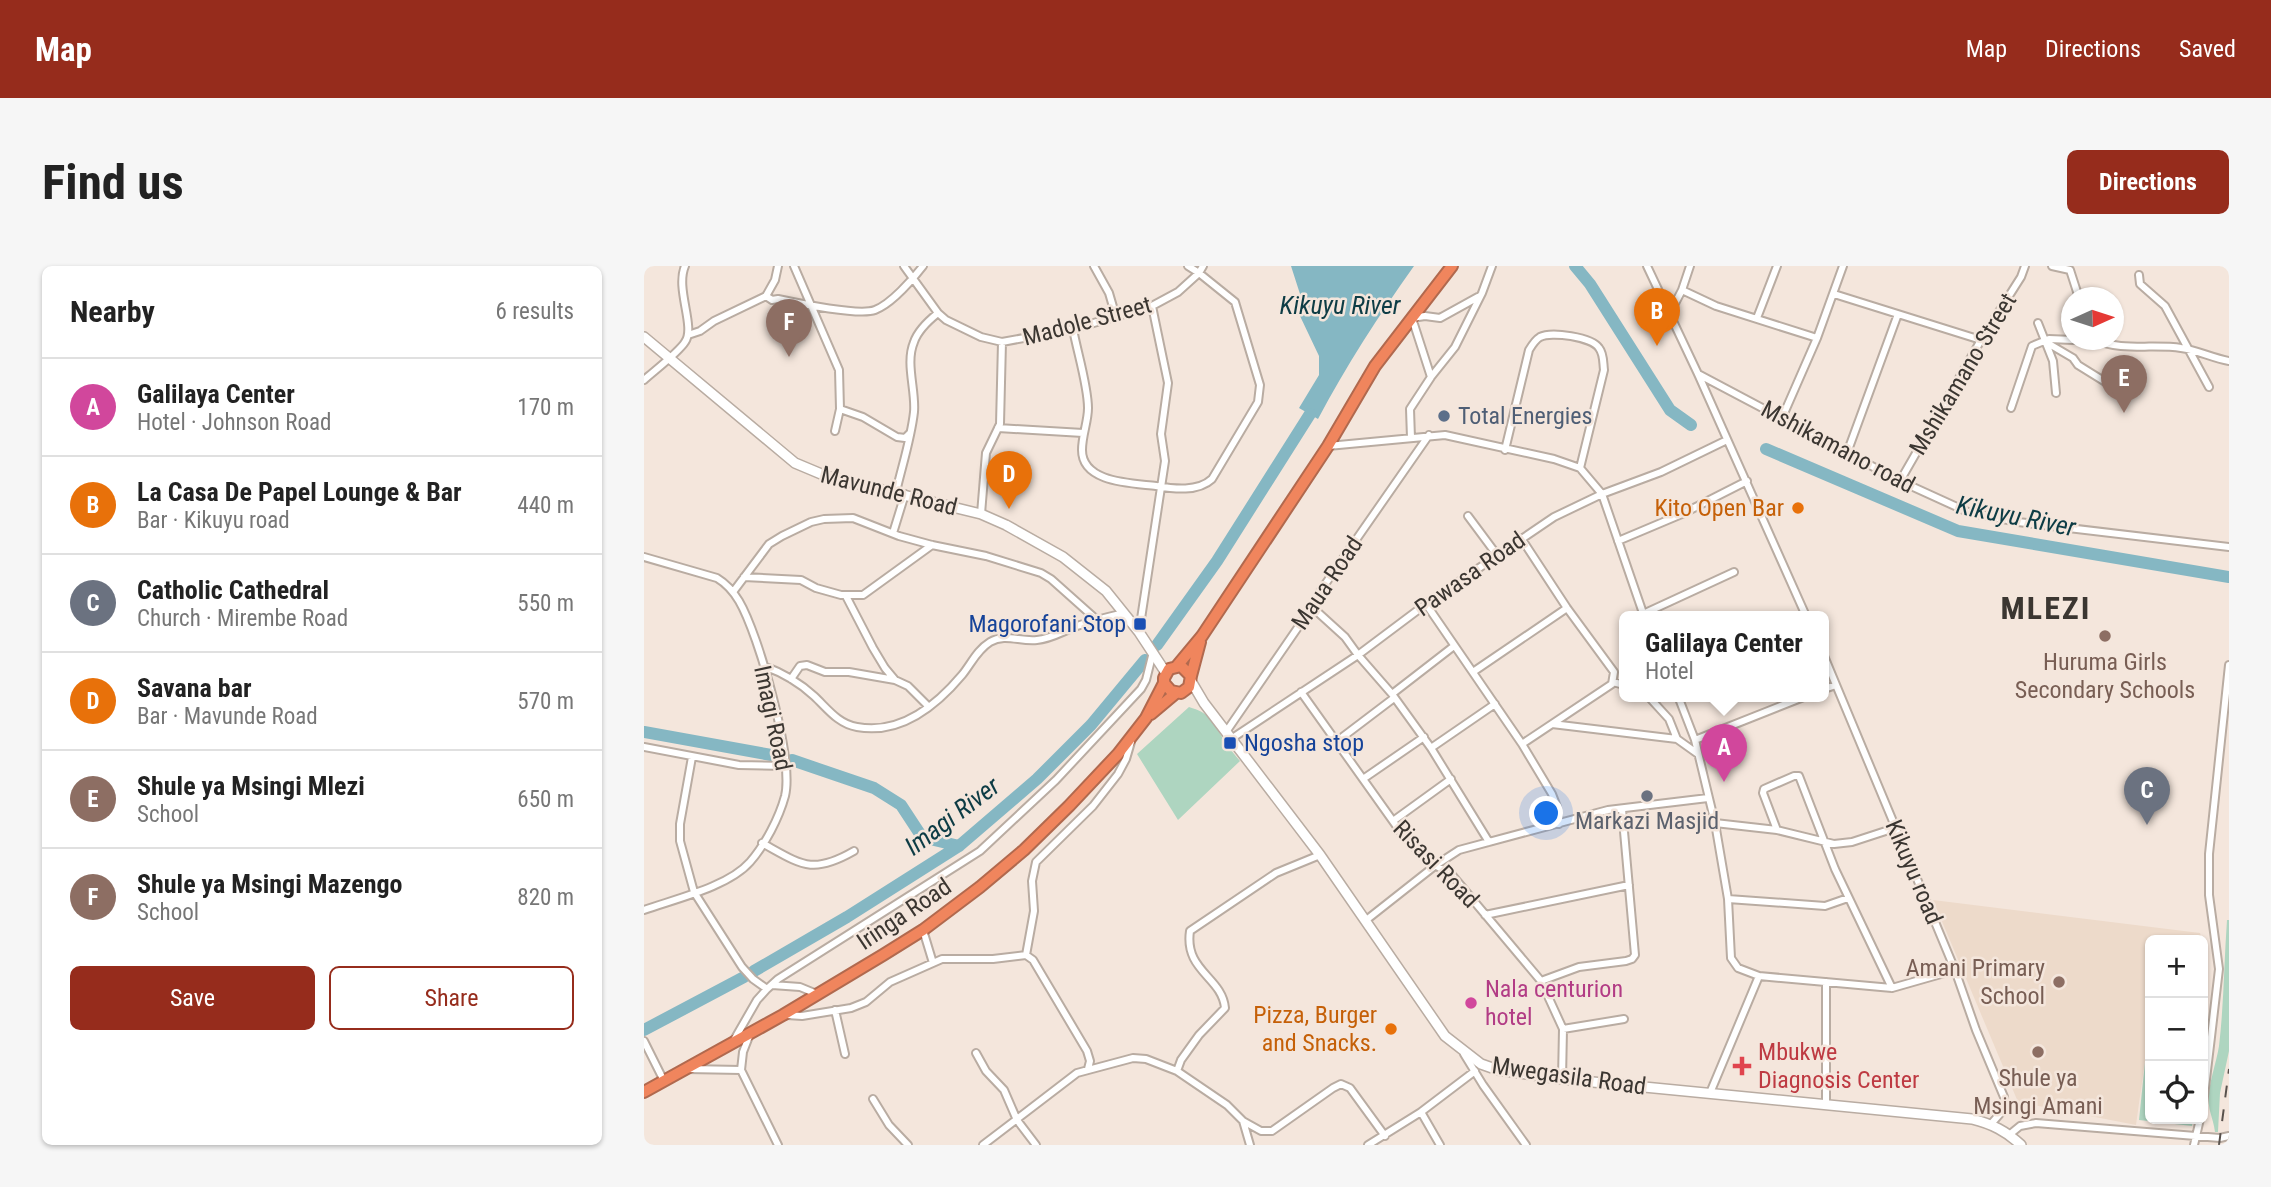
<!DOCTYPE html>
<meta charset="utf-8">
<style>
:root{--surface:#fff;--page:#f6f6f6;--text:#222;--muted:#767676;--line:#e0e0e0;--accent:#962c1c}
body{margin:0;font-family:"Roboto Condensed",sans-serif;background:var(--page);color:var(--text)}
.controls{position:absolute;right:21px;bottom:21px;display:grid;overflow:hidden;border-radius:10px;box-shadow:0 2px 5px #0004}
.controls button{width:63px;height:63px;display:grid;place-items:center;padding:0;border:0;border-bottom:2px solid var(--line);background:var(--surface);color:var(--text);font:35px sans-serif}
.compass{position:absolute;left:1417px;top:21px;width:63px;height:63px;border-radius:50%;background:var(--surface);box-shadow:0 2px 5px #0004;rotate:87deg}
.you{position:absolute;left:903px;top:548px;width:24px;height:24px;margin:-18px;border:5px solid #fff;border-radius:50%;background:#1a73e8;box-shadow:0 0 0 10px #1a73e833}
.badge{display:grid;place-items:center;width:46px;height:46px;border-radius:50%;background:var(--accent);color:#fff;font-size:23px;font-weight:700}
.pin{position:absolute;translate:-50% -58px;filter:drop-shadow(0 2px 4px #0008)}
.pin::after{content:'';position:absolute;top:37px;width:24px;height:21px;background:inherit;clip-path:polygon(0 0,100% 0,50% 100%)}
.popup{position:absolute;left:975px;top:345px;width:210px;height:91px;box-sizing:border-box;display:grid;place-content:center;border-radius:10px;background:var(--surface);filter:drop-shadow(0 2px 5px #0005);font-size:23px;white-space:nowrap;color:var(--muted)}
.popup b{font-size:26px;color:var(--text)}
.popup::after{content:'';position:absolute;left:50%;top:100%;margin-left:-14px;border:14px solid transparent;border-top-color:var(--surface)}
.list{margin:0;padding:0;list-style:none}
h2{display:flex;justify-content:space-between;align-items:center;height:91px;margin:0;padding:0 28px;font-size:30px}
h2 small{font-size:23px;font-weight:400;color:var(--muted)}
.list li{display:grid;grid-template-columns:46px 1fr auto;gap:21px;align-items:center;box-sizing:border-box;height:98px;padding:0 28px;border-top:2px solid var(--line)}
.list b{display:block;font-size:26px;white-space:nowrap}
.list p{margin:0;font-size:23px;white-space:nowrap;color:var(--muted)}
.list em{font-size:23px;font-style:normal;color:var(--muted)}
.actions{display:flex;gap:14px;padding:21px 28px}
.actions a{flex:1;padding:16px 0;border:2px solid var(--accent);border-radius:10px;text-align:center;font-size:24px;color:var(--accent)}
.actions .main{background:var(--accent);color:#fff}
.icon{flex:none;width:38px;height:38px;fill:none;stroke:currentColor;stroke-width:2;stroke-linecap:round;stroke-linejoin:round}
.map{position:relative;flex:none;width:1585px;height:879px;overflow:hidden;border-radius:10px}
header{display:flex;align-items:center;gap:42px;box-sizing:border-box;height:98px;padding:0 35px;background:var(--accent);color:#fff}
header strong{font-size:33px}
nav{display:flex;gap:38px;margin-inline-start:auto;font-size:24px}
.intro{display:flex;align-items:center;justify-content:space-between;box-sizing:border-box;height:168px;padding:0 42px}
h1{margin:0;font-size:49px}
.button{padding:18px 32px;border-radius:10px;background:var(--accent);color:#fff;font-size:24px;font-weight:700}
main{display:flex;gap:42px;padding:0 42px}
aside{flex:1;background:var(--surface);border-radius:10px;box-shadow:0 2px 5px #0004}
.map>svg:first-child{display:block}
.built{fill:#eddaca}
.green{fill:#aed5c0}
.water{fill:#85b7c3}
.lines{fill:none;stroke-linecap:round;stroke-linejoin:round}
.river{stroke:#85b7c3;stroke-width:12}
.street-casing{stroke:#b9aca2;stroke-width:10}
.secondary-casing{stroke:#b9aca2;stroke-width:12}
.highway-casing{stroke:#b1694e;stroke-width:14}
.street{stroke:#fff;stroke-width:6}
.secondary{stroke:#fff;stroke-width:9}
.highway{stroke:#f0855d;stroke-width:10}
.rail{stroke:#58514c;stroke-width:2;stroke-dasharray:12 12;stroke-linecap:butt}
.service-dot{fill:#5c6f8a;stroke:#f4e6dc;stroke-width:2.5}
.food-dot{fill:#e8710a;stroke:#f4e6dc;stroke-width:2.5}
.transit-dot{fill:#1a4fb4;stroke:#f4e6dc;stroke-width:2.5}
.education-dot{fill:#8d6e63;stroke:#f4e6dc;stroke-width:2.5}
.worship-dot{fill:#6b7280;stroke:#f4e6dc;stroke-width:2.5}
.hotel-dot{fill:#d1479c;stroke:#f4e6dc;stroke-width:2.5}
.health-dot{fill:#e0444e;stroke:#f4e6dc;stroke-width:2.5}
.labels{text-anchor:middle;stroke-width:5;stroke-linejoin:round;paint-order:stroke}
.street-label{font-size:24px;fill:#3b3631;stroke:#f4e6dc}
.service-label{font-size:24px;fill:#4e5e75;stroke:#f4e6dc;text-anchor:start}
.food-label{font-size:24px;fill:#c56008;stroke:#f4e6dc;text-anchor:end}
.transit-label{font-size:24px;fill:#164399;stroke:#f4e6dc;text-anchor:end}
.education-label{font-size:24px;fill:#785e54;stroke:#f4e6dc}
.worship-label{font-size:24px;fill:#5b616d;stroke:#f4e6dc}
.hotel-label{font-size:24px;fill:#b23c85;stroke:#f4e6dc;text-anchor:start}
.health-label{font-size:24px;fill:#be3a42;stroke:#f4e6dc;text-anchor:start}
.water-label{font-size:26px;font-style:italic;fill:#0d3c45;stroke:#f4e6dc}
.district-label{font-size:32px;font-weight:bold;letter-spacing:2px;fill:#3b3631;stroke:#f4e6dc}
</style>
<header>
<strong>Map</strong>
<nav><a>Map</a><a>Directions</a><a>Saved</a></nav>
</header>
<div class="intro"><h1>Find us</h1><a class="button">Directions</a></div>
<main>
<aside>
<h2>Nearby<small>6 results</small></h2>
<ul class="list">
<li><span class="badge" style="background:#d1479c">A</span><div><b>Galilaya Center</b><p>Hotel · Johnson Road</p></div><em>170 m</em></li>
<li><span class="badge" style="background:#e8710a">B</span><div><b>La Casa De Papel Lounge &amp; Bar</b><p>Bar · Kikuyu road</p></div><em>440 m</em></li>
<li><span class="badge" style="background:#6b7280">C</span><div><b>Catholic Cathedral</b><p>Church · Mirembe Road</p></div><em>550 m</em></li>
<li><span class="badge" style="background:#e8710a">D</span><div><b>Savana bar</b><p>Bar · Mavunde Road</p></div><em>570 m</em></li>
<li><span class="badge" style="background:#8d6e63">E</span><div><b>Shule ya Msingi Mlezi</b><p>School</p></div><em>650 m</em></li>
<li><span class="badge" style="background:#8d6e63">F</span><div><b>Shule ya Msingi Mazengo</b><p>School</p></div><em>820 m</em></li>
</ul>
<div class="actions"><a class="main">Save</a><a>Share</a></div>
</aside>
<div class="map">
<svg width="1585" height="879" viewBox="0 0 1585 879">
<rect width="100%" height="100%" fill="#f4e6dc"/>
<path class="built" d="M1289 634 1556 667 1558 674H1506V758L1492 859 1374 836Z"/>
<path class="green" d="M545 441C565 447 569 454 578 471 583 480 590 488 596 495L534 554 493 488Z
M1583 654H1585V785L1576 827 1574 866H1571C1570 858 1568 853 1566 845 1561 825 1572 800 1575 780 1580 738 1580 696 1583 654Z
M1505 758 1506 853H1549L1548 860 1495 854Z"/>
<path class="water" d="M647 0H770C735 49 702 100 674 153L655 142 675 109V90L656 50V28Z"/>
<g class="lines">
<path class="river" d="M931 0 946 18 1026 144 1047 159
M1122 183 1314 265 1585 311
M513 379 573 295 666 148
M0 466 133 490
M148 494 230 522 257 539 278 571 315 580
M110 705 203 651 315 580 393 513 447 459 501 394
M0 764 100 711"/>
<g class="street-casing">
<path id="street" d="M150 0 195 104 196 143 191 165
M260 0 294 47 302 54 337 71 358 76 429 63 508 40 534 26 555 7 559 0
M450 0 465 27 472 51
M1003 0 1054 108 1162 350
M1408 0 1426 4 1435 32
M1495 9 1496 18 1521 40 1565 121
M1038 24 1072 40 1173 72
M1190 28 1337 74
M122 30 128 34 134 33C153 37 215 50 231 44 247 38 268 14 279 0
M1026 47 1038 24 1046 0
M1113 52 1133 0
M1394 57 1409 95 1412 127
M429 63C433 85 444 120 444 142 444 156 438 169 438 184 438 217 488 217 512 220 530 223 554 226 568 213L614 136 616 119 591 36 555 7 544 0
M44 69 56 65 70 55 122 30 131 14 134 0
M1453 74C1474 85 1513 78 1537 82 1553 84 1568 92 1585 95
M1400 75 1429 92 1434 99 1463 117
M1054 108 1256 215 1324 246 1374 256 1585 281
M787 111 768 52 781 50 796 52 834 31
M0 114C10 105 35 86 41 76 52 61 31 23 41 0
M1367 142 1388 80 1405 73 1429 74
M196 143 219 151 253 171 261 172 266 167
M1138 152 1173 72 1199 0
M354 162 439 167
M767 172 766 143 787 111 811 81 838 27 848 0
M684 180 801 169 910 193 936 202 958 228 1000 350
M861 184 885 84C888 79 891 74 896 71 907 65 948 71 955 82 960 88 959 97 960 104L936 202
M1203 187 1254 48
M1256 215 1337 74 1377 11 1381 0
M252 226C258 200 267 173 270 146 272 124 261 97 270 76 274 64 284 55 294 47
M337 248 342 187 356 158 358 76
M824 250 853 289
M249 267 261 228
M877 272 923 342 970 406 968 418 878 478
M974 275 1038 248 1103 215
M0 291 73 312C83 318 89 325 95 335 115 369 150 493 141 530 135 552 121 579 106 596 84 621 31 633 0 644
M100 311 157 314 172 322 197 329H219L288 279
M89 326 125 278 138 270 167 256 180 253 209 252 255 270 288 279 342 290 397 307 407 313 453 354
M202 330 229 382 241 402 251 414 264 420 285 441
M782 338 878 478 908 528 913 541 915 558
M668 341 701 371 714 389 748 428 787 482 845 576
M999 348 1090 306
M495 366 521 195 517 168 524 117 508 40
M1180 390 1311 704 1332 764 1360 831 1361 842 1347 858
M120 400C139 407 155 416 170 430 183 442 194 458 213 461 256 469 292 440 318 409 327 398 333 384 346 376 361 367 376 376 393 374 407 373 419 365 433 360 448 355 464 351 480 347
M829 406 923 342
M147 413 156 400 163 399 181 406H205L251 414
M969 416 980 419
M1180 423 1192 419
M657 426 756 565 782 594 808 609 897 715 919 763 918 813
M748 428 810 380
M1004 430 1025 453 1033 473 1054 488
M1034 430 1051 474 1071 557 1084 633 1087 692 1094 702 1115 710 1248 722 1311 704
M908 458 1033 473
M582 466 668 341 675 327 785 169
M587 473 714 389 782 338 910 251 958 228 1017 206 1083 174
M1051 474 1162 430
M692 476 750 432
M0 481 95 499 142 500
M787 482 851 438
M48 491 36 558V575L50 626 98 701 109 713 123 723
M719 513 780 471
M749 555 807 513
M1071 557 1133 564 1190 578 1208 576 1251 562
M1133 564 1119 527 1120 523 1150 510H1155L1191 603 1248 722
M118 577C158 599 168 609 210 585
M1084 633 1181 640 1204 632
M841 649 985 619
M721 655 792 599 815 584 964 544 1064 532
M279 664 289 697
M382 689 390 645 388 615 392 596 449 540 474 508 482 493 487 476
M897 715 935 701 982 695 988 693 991 689 978 543
M1182 716V838
M128 719 156 721 173 728
M191 744 201 788
M143 749 158 750 207 742 222 736 246 716 298 693H349L382 689 389 694 443 785 446 795 444 803
M919 763 980 753
M106 768 99 786 97 804 134 879
M90 774 113 734 123 723 134 713 336 585 412 514 497 423 502 414 509 386
M0 775 20 815
M332 787 342 805 360 824 373 854 392 879
M820 788 839 819 882 879
M43 803 97 804
M533 805 537 794 555 769 581 742C578 711 540 705 546 665L632 607 676 589
M1066 827 1115 710
M229 833 245 859 264 879
M1559 839 1575 703 1565 629V588L1585 399
M777 846 796 879
M599 855 617 865H628L689 822 697 818 706 822 741 870
M1365 869 1376 860 1392 857 1576 872 1585 870
M339 879 433 807 489 792 502 793 533 805 583 839 599 855 606 879
M724 879 777 846 831 805
M1550 879 1556 853"/>
</g>
<g class="secondary-casing">
<path id="secondary" d="M0 71 151 197 182 210 337 248 362 259 419 291 462 325 495 366 522 407
M547 415 560 437 676 589 801 770 837 798 854 804 918 813 1328 853C1348 858 1362 865 1377 879"/>
</g>
<g class="highway-casing">
<path id="highway" d="M533 400 558 370 684 180 731 100 808 0
M547 410 556 376
M507 448 532 427
M0 826 139 749 239 689 279 664 336 621 380 584 425 540 474 488 502 452 520 417V412L525 403 537 400 547 410 545 421 537 427 527 425 520 417"/>
</g>
<use href="#street" class="street"/>
<use href="#secondary" class="secondary"/>
<use href="#highway" class="highway"/>
<path class="rail" d="M1575 879 1585 803"/>
</g>
<circle class="service-dot" cx="800" cy="150" r="7"/>
<g class="food-dot">
<circle cx="1154" cy="242" r="7"/>
<circle cx="747" cy="763" r="7"/>
</g>
<g class="transit-dot">
<rect x="489" y="351" width="14" height="14" rx="3.5"/>
<rect x="579" y="470" width="14" height="14" rx="3.5"/>
</g>
<g class="education-dot">
<circle cx="1461" cy="370" r="7"/>
<circle cx="1415" cy="716" r="7"/>
<circle cx="1394" cy="786" r="7"/>
</g>
<circle class="worship-dot" cx="1003" cy="530" r="7"/>
<circle class="hotel-dot" cx="827" cy="737" r="7"/>
<path class="health-dot" d="M1094.5 789.5h7v7h7v7h-7v7h-7v-7h-7v-7h7z"/>
<g class="labels">
<g class="street-label">
<text transform="translate(443 55) rotate(-15)" y="8">Madole Street</text>
<text transform="translate(1319 108) rotate(-59)" y="8">Mshikamano Street</text>
<text transform="translate(1194 181) rotate(28)" y="8">Mshikamano road</text>
<text transform="translate(245 225) rotate(14)" y="8">Mavunde Road</text>
<text transform="translate(826 308) rotate(-35)" y="8">Pawasa Road</text>
<text transform="translate(683 317) rotate(-56)" y="8">Maua Road</text>
<text transform="translate(129 452) rotate(78)" y="8">Imagi Road</text>
<text transform="translate(792 598) rotate(46)" y="8">Risasi Road</text>
<text transform="translate(1270 606) rotate(67)" y="8">Kikuyu road</text>
<text transform="translate(260 648) rotate(-34)" y="8">Iringa Road</text>
<text transform="translate(925 810) rotate(8)" y="8">Mwegasila Road</text>
</g>
<g class="service-label">
<text x="814" y="158">Total Energies</text>
</g>
<g class="food-label">
<text x="1140" y="250">Kito Open Bar</text>
<text x="733" y="757">Pizza, Burger<tspan x="733" dy="28">and Snacks.</tspan></text>
</g>
<g class="transit-label">
<text x="482" y="366">Magorofani Stop</text>
<text x="600" y="485" text-anchor="start">Ngosha stop</text>
</g>
<g class="education-label">
<text x="1461" y="404">Huruma Girls<tspan x="1461" dy="28">Secondary Schools</tspan></text>
<text x="1401" y="710" text-anchor="end">Amani Primary<tspan x="1401" dy="28">School</tspan></text>
<text x="1394" y="820">Shule ya<tspan x="1394" dy="28">Msingi Amani</tspan></text>
</g>
<g class="worship-label">
<text x="1003" y="563">Markazi Masjid</text>
</g>
<g class="hotel-label">
<text x="841" y="731">Nala centurion<tspan x="841" dy="28">hotel</tspan></text>
</g>
<g class="health-label">
<text x="1114" y="794">Mbukwe<tspan x="1114" dy="28">Diagnosis Center</tspan></text>
</g>
<g class="water-label">
<text x="696" y="48">Kikuyu River</text>
<text transform="translate(1372 250) rotate(11)" y="9">Kikuyu River</text>
<text transform="translate(308 550) rotate(-37)" y="9">Imagi River</text>
</g>
<g class="district-label">
<text x="1402" y="353">MLEZI</text>
</g>
</g>
</svg>
<div class="controls">
<button>+</button>
<button>−</button>
<button><svg class="icon" aria-label="locate" viewBox="0 0 24 24"><circle cx="12" cy="12" r="6"/><path d="M12 2v4M12 18v4M2 12h4M18 12h4"/></svg></button>
</div>
<svg class="compass" viewBox="-18 -18 36 36"><path d="M0-13l5 13h-10z" fill="#e53935"/><path d="M0 13l5-13h-10z" fill="#767676"/></svg>
<div class="you"></div>
<div class="pin badge" style="left:1080px;top:516px;background:#d1479c">A</div>
<div class="popup"><b>Galilaya Center</b>Hotel</div>
<div class="pin badge" style="left:1013px;top:80px;background:#e8710a">B</div>
<div class="pin badge" style="left:1503px;top:559px;background:#6b7280">C</div>
<div class="pin badge" style="left:365px;top:243px;background:#e8710a">D</div>
<div class="pin badge" style="left:1480px;top:147px;background:#8d6e63">E</div>
<div class="pin badge" style="left:145px;top:91px;background:#8d6e63">F</div>
</div>
</main>
